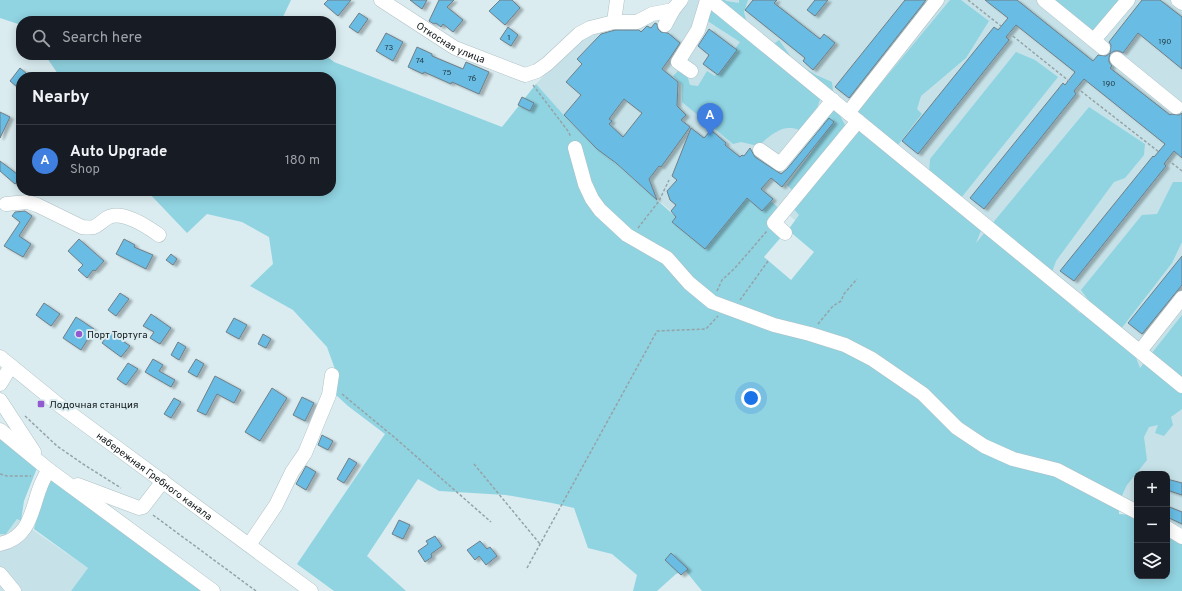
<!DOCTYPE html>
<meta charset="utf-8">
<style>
:root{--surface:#171b24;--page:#20242c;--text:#f1f3f6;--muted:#9ea1a6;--line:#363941;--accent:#1a73e8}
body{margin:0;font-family:Overpass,sans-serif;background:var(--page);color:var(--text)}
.controls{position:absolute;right:12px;bottom:12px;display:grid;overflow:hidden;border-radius:8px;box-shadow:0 2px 10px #0003}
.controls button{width:36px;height:36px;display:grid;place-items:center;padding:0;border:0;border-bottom:1px solid var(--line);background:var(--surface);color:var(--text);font:20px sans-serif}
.you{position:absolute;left:751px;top:398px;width:14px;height:14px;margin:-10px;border:3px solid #fff;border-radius:50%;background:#1a73e8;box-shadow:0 0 0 6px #1a73e833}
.badge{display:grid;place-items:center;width:26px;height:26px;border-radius:50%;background:var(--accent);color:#fff;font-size:13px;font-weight:700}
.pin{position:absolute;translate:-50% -33px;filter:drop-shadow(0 1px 2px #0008)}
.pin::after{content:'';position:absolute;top:21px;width:14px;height:12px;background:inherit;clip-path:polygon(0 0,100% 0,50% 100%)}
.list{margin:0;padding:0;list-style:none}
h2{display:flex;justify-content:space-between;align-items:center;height:52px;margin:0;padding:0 16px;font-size:17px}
h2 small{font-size:13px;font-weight:400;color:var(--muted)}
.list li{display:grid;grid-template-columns:26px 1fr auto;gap:12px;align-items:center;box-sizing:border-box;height:72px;padding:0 16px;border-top:1px solid var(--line)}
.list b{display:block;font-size:15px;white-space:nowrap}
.list p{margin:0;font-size:13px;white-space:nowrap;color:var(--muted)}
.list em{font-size:13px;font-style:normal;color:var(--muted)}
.icon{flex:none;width:22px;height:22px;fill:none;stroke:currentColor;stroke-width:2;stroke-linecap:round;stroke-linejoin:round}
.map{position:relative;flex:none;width:1182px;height:591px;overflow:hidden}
.search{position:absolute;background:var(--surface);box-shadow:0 2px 10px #0003;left:16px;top:16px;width:320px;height:44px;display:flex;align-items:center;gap:10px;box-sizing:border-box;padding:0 14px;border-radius:16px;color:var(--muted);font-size:15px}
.panel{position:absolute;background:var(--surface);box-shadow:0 2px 10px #0003;left:16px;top:72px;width:320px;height:124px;border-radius:16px}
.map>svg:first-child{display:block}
.built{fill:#c6e2e8}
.green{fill:#90d3e1}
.building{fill:#69bce3;stroke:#707e86;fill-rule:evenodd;filter:url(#shadow)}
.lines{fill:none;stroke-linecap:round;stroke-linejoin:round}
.minor-casing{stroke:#afc1c5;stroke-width:15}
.path{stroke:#95a3a7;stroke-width:1.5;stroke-dasharray:3 2;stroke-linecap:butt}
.minor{stroke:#fff;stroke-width:14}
.poi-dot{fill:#9359d1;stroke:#daecf0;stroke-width:1.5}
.labels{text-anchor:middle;stroke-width:4;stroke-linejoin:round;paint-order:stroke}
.number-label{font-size:8px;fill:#26404b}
.street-label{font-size:10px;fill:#101618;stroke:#daecf0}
.poi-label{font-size:10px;fill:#101618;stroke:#daecf0;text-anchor:start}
</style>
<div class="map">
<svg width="1182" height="591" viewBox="0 0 1182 591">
<defs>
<filter id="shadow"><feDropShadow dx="3.5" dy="2" stdDeviation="1" flood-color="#0004"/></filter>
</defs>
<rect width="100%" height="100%" fill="#daecf0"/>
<path class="built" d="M690 0H1182V530L1167 523V474H1137V508L1120 500 1127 485 771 201 762 211 747 198 705 249 672 222 676 217 671 211 600 151 570 122 536 84 581 37 657 17 670 24Z
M17 519 88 568 71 591H0V534H6Z"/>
<path class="green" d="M0 0H291L281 21H21V25L0 18Z
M717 0H725L726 1 739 3V0H748L744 12 751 39 767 49 779 40 794 61 816 75 832 82 833 91 826 100 820 99 815 116 829 108 837 110 846 127 838 133 852 132 858 111 950 0H961L989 21 966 58 921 96 917 109 922 114 891 154 929 173 930 159 1016 52 1035 60 1058 77 961 198 982 228 976 243 1089 107 1145 144 1144 155 1125 178 1114 182 1056 261 1048 283 1080 313 1092 305 1081 290 1142 215 1157 214 1173 182H1182V242L1172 263 1114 338 1135 355 1140 368 1182 315V409L1171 417 1173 425 1164 436 1155 433 1158 425 1149 427 1144 437 1147 460 1127 485 1120 500 1119 514 1132 515 1137 518V576H1167V535L1182 544V591H702L685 570 676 574 657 591H633L637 575 612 554 588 548 574 508 552 503 506 495 439 491 418 479 367 556 406 591H334L297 564 385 434 348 406 335 394 336 372 327 347 293 310 250 286 273 264 269 237 242 222 207 214 187 233 147 191H331V77H60L45 55H325L334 62 502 127 536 84 570 122 600 151 615 163 676 217 672 222 705 249 747 198 762 211 771 201 780 209 782 236 764 257 791 280 814 252 788 230 799 215 792 207 799 197 787 185 821 139 825 125 819 122 808 134C785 121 776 131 758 146L741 142 733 144 682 102V85L673 76 680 69 687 75 690 85 698 86 707 71 715 76 740 42 706 20 710 10 719 16Z
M1053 0H1122L1093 34Z
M0 437 37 468 24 501 21 521 17 519 6 534H0Z
M51 476 204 591H71L88 568 34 529 45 484Z"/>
<path class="building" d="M328 0H351L338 16 324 4Z
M410 0H427L422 9Z
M439 0H454L447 7 463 20 453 32 443 24 441 27 436 23 434 24 429 21Z
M500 0H512L520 8 505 25 489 11Z
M753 0H777L774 3 820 39 824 34 835 43 813 70 803 61 805 58 745 10Z
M815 0H828L815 16 807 10Z
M905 0H926L849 98 835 87Z
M985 0H1017L1093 61 1098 55 1106 56 1110 53 1111 45 1109 42 1142 0H1160L1182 17V69L1138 33 1123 53 1119 51H1114L1110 54 1109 58V62L1112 66 1110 68 1170 115 1171 114 1179 115 1182 113V158L1174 151 1164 164 1166 166 1074 281 1060 271 1153 156 1154 157 1165 144 1084 79 1074 91 1076 94 984 209 970 198 1063 83 1065 85 1075 72 1016 25 1006 37 1009 40 918 154 902 141 994 27 998 30 1008 18Z
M359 13 368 19 358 33 349 27Z
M655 23 657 24 658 29 661 32 668 33 680 43 670 58 662 69 678 82 677 106 686 115 681 120 690 127 661 167 659 166 649 179 657 200 616 163 597 149 564 115 581 95 566 82 582 64 577 59 601 34 615 30H639L641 32 647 26 651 28ZM624 99 642 113 623 137 609 124 612 121 609 119Z
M508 27 518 35 511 46 500 39Z
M709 29 737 50 718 75 703 64 709 55 698 46Z
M386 33 403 42 393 61 376 51Z
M417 47 432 54V56L463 69 466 62 489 72 479 94 452 82 451 84 424 72 423 74 408 67Z
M20 68 27 74 25 77H21V81L17 87 10 81Z
M522 97 534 103 530 111 518 105Z
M0 112 10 117 0 138Z
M829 118 834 122 782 187 771 178 761 189 773 199 762 211 747 198 705 249 672 222 676 217 671 211 676 205 670 200 667 191 677 180 672 176 691 128 704 138 711 130 726 143 725 145 740 157 742 155 744 156 750 148 755 157 781 174 787 169Z
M0 161 21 177 15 184 0 171Z
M25 211 32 216 19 236 31 244 23 257 4 246 20 222 12 216 15 212Z
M79 239 104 261 95 271 93 270 87 278 78 270 83 265 68 251Z
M124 239 135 245 134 247 153 255 146 269 116 254Z
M171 254 177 259 173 265 166 260Z
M1182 256V285L1142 334 1128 323Z
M120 293 129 299 116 316 108 310Z
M44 303 60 314 51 326 36 315Z
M151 314 171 328 160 344 150 338 154 332 143 326Z
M76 317 94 329 81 350 63 338Z
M234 318 247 325 239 339 226 332Z
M110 332 130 346 121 357 102 343Z
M263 334 271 339 266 348 258 344Z
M178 342 186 347 179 360 171 355Z
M153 359 163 365 159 371 175 380 171 387 145 372Z
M196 359 204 364 197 377 188 372Z
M128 363 138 369 126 385 117 379Z
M215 376 241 390 234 403 217 394 206 415 197 411Z
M272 388 287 398 260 441 245 432Z
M302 397 314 403 305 421 293 415Z
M174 398 181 402 171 418 164 414Z
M322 435 333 441 328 450 318 445Z
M349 458 357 463 344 483 337 479Z
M306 466 316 472 306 490 296 484Z
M1167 479 1182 483V495L1167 490Z
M1167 506 1182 512V524L1167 517Z
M399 520 410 525 403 539 392 534Z
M435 536 442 546 431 554 432 557 425 562 418 551 428 544 426 541Z
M480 541 487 549 490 547 497 556 486 565 479 556 475 560 467 550Z
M671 553 688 569 681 575 665 560Z"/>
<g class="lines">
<g class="minor-casing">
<g id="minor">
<path id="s1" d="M381 0 455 48 525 75 537 71 547 64 579 34 590 28 614 22H637L652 14 673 10"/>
<path d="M710 0 1182 386"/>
<path d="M1044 0 1103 48"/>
<path d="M1178 0 1182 3"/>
<path d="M614 22 617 0"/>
<path d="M665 25 673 10 681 0"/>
<path d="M1094 40 1128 0"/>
<path d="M1117 59 1176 107"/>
<path d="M691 71 678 62 698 30 707 0"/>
<path d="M848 113 937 0"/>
<path d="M575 148 585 184 592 199 600 210 627 235 667 258 689 283 712 302 774 325 810 334 845 345 872 359 923 394 957 428 984 446 1013 459 1057 470 1137 512"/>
<path d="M760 150 780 164 833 100"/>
<path d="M6 204 28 202 37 205 82 227C98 229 96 225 107 218 121 209 148 227 159 235"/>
<path d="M785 233 774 223 858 121"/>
<path d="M1140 351 1182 298"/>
<path id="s2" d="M0 357 59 405 311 591"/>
<path d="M0 384 11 366"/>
<path d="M0 400 34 452"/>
<path d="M0 430 49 470 213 591"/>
<path d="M78 485 139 508 143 507 163 481"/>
<path d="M1167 528 1182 537"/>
<path d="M0 544C38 536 30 495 49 470"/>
<path d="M249 545 276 505 292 472 305 453 329 395 332 375"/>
<path d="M0 574 14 591"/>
</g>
</g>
<path class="path" d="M968 0 1001 26
M1009 33 1069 81
M533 85 568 131 571 137
M1077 88 1159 152
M1168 160 1182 171
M638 228 659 201 669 180
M717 291 722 280 735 268 767 231
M740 300 768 261
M818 324 833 306 841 301 844 294 857 279
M342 394 394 437 491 522
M25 416 57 446 83 464 121 488
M474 464 540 544
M0 474 7 476H31
M153 515 256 591
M527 568 657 331 706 329 718 316"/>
<use href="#minor" class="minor"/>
</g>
<g class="poi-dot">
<circle cx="79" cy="334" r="4"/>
<rect x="37" y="400" width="8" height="8" rx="2"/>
</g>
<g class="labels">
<g class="number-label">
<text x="509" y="40">1</text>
<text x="1165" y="44">190</text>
<text x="389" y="50">73</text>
<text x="420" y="63">74</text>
<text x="447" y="75">75</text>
<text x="472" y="81">76</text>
<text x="1109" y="86">190</text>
</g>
<g class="street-label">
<text dy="4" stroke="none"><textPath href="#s1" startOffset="82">Откосная улица</textPath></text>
<text dy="4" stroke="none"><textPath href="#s2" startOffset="195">набережная Гребного канала</textPath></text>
</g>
<g class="poi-label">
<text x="87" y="338">Порт Тортуга</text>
<text x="49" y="408">Лодочная станция</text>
</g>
</g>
</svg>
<div class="controls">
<button>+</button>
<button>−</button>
<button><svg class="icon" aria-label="layers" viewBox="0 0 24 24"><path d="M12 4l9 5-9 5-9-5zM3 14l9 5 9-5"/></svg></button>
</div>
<div class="you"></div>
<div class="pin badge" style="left:710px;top:136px;background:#3f7fe0">A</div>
<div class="search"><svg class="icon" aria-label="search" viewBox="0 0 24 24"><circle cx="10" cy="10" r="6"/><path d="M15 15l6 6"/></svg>Search here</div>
<section class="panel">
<h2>Nearby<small></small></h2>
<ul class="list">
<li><span class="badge" style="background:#3f7fe0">A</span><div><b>Auto Upgrade</b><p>Shop</p></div><em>180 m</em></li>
</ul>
</section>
</div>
